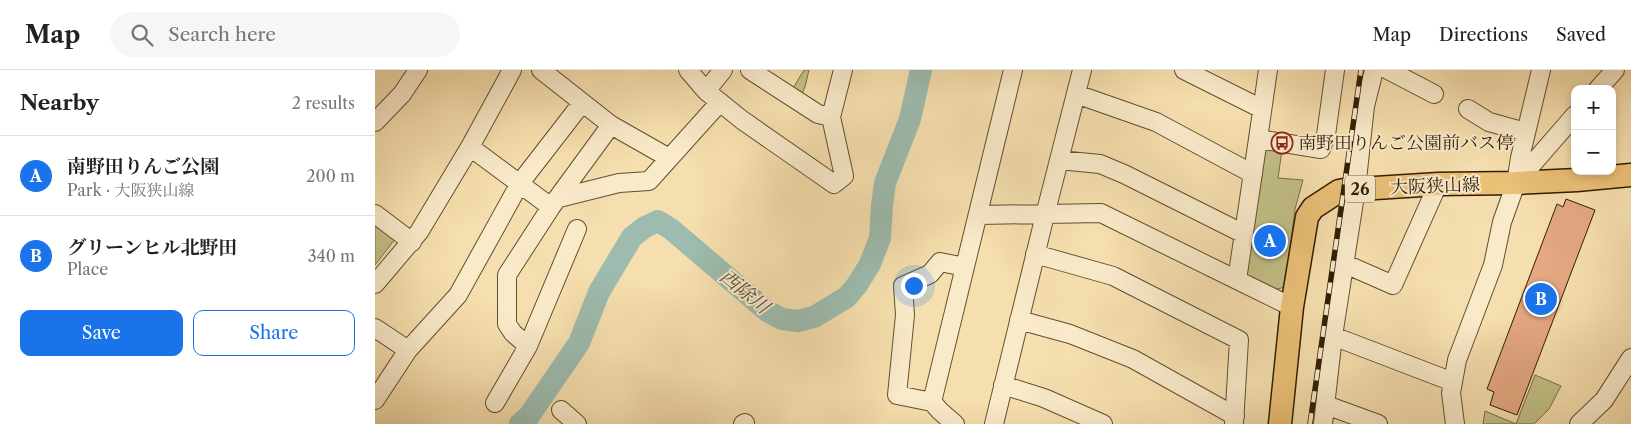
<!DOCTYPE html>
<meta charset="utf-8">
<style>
:root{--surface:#fff;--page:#f6f6f6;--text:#222;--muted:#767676;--line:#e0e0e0;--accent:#1a73e8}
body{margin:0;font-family:"Libre Caslon Text","Noto Serif JP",serif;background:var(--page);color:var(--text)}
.controls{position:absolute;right:15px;top:15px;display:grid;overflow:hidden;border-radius:10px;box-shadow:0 2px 8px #0003}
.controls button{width:45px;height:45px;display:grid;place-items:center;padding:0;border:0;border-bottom:1px solid var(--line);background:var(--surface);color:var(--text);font:25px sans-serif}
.you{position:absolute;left:538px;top:215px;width:18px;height:18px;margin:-12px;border:4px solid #fff;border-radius:50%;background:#1a73e8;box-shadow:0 0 0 8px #1a73e833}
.badge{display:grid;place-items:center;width:32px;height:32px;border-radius:50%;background:var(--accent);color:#fff;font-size:16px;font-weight:700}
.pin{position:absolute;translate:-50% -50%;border:2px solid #fff;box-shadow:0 1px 5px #0006}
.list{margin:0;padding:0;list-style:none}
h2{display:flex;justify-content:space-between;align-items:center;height:65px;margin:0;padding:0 20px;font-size:21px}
h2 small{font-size:16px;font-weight:400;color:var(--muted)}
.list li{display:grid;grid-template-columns:32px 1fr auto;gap:15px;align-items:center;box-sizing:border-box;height:80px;padding:0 20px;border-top:1px solid var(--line)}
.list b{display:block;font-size:19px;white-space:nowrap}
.list p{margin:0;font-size:16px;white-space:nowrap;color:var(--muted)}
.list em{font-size:16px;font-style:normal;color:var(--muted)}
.actions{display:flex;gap:10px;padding:15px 20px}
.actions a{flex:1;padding:11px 0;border:1px solid var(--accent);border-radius:10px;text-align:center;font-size:18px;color:var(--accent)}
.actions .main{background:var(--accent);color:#fff}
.icon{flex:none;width:28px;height:28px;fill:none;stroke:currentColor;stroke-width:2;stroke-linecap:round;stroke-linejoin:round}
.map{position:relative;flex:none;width:1256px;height:354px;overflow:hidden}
header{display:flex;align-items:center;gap:30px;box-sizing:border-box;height:70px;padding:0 25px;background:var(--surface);border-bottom:1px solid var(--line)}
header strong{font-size:24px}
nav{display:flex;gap:28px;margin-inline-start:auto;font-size:18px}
.search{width:350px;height:45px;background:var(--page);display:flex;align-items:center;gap:12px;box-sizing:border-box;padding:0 18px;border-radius:28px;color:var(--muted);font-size:19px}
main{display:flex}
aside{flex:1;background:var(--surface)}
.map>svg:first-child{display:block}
.green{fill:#c2c086;stroke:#7a6e46}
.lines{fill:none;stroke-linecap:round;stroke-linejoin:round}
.river{stroke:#9dbcaf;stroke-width:22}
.building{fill:#e4a983;stroke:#311d05}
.minor-casing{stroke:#624e2f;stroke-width:20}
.major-casing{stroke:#311d05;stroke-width:25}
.minor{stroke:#f9eaca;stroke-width:18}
.major{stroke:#ebc077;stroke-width:22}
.rail-casing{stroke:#311d05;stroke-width:5.5}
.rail{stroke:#f9eaca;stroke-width:4;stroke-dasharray:11;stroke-linecap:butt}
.labels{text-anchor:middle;stroke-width:4;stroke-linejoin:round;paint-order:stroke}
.shield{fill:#f9eaca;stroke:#6d5a40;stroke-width:1}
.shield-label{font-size:16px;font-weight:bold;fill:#311d05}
.poi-label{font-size:18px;fill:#311d05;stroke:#f9eaca;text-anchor:start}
.street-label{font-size:18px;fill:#311d05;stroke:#f9eaca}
.water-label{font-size:19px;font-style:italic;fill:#514d38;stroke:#f9eaca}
</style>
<header>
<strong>Map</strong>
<div class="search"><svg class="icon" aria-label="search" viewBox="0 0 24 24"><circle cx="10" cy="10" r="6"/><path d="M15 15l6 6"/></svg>Search here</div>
<nav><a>Map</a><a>Directions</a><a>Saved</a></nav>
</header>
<main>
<aside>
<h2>Nearby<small>2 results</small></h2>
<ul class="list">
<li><span class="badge">A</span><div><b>南野田りんご公園</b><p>Park · 大阪狭山線</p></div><em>200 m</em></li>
<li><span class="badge">B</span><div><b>グリーンヒル北野田</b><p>Place</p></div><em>340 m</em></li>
</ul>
<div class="actions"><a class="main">Save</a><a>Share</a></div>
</aside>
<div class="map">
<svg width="1256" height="354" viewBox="0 0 1256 354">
<rect width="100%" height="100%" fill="#f6dfae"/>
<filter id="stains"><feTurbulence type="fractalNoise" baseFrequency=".004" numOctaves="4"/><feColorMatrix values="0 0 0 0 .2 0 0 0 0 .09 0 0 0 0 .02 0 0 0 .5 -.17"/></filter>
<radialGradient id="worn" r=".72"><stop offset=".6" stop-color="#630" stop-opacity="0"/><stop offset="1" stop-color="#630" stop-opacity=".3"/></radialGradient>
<path class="green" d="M429 0H434L430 17 426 26 417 20Z
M892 80H907L903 108 928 110 920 139 910 217 899 220 877 209 870 203 888 83Z
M0 155 20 169 0 195Z
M1160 305 1186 316 1174 339 1159 354H1108L1110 341 1141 354Z"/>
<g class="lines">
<path class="river" d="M145 354 154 346 204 273 224 222 257 167 270 157 283 151 296 159 392 241 407 249 423 251 439 247 472 227 482 215 495 194 505 168 507 135 510 113 535 49 546 0"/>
</g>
<path class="building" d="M1191 129 1220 140 1142 345 1115 335 1119 322 1112 319 1182 134 1188 137Z"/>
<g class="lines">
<g class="minor-casing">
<path id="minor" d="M166 0 236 55 294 88
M313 0 331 21
M348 0 331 21 367 50 459 114 469 106 456 47 468 0
M375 0 443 44 456 47
M809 0 887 39
M1013 0 1059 24
M1223 19 1240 0
M701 24 781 52 878 104
M1093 39 1114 52 1151 62
M0 52 27 24 43 0
M883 69 893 0
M95 77 176 137
M684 90 725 94 749 104 869 164
M1141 113 1200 45
M184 128 244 113 274 111 345 32
M0 144 37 172
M603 145 726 143 862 210
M660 184 738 206 864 270 859 354
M968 193 1018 215 1063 114
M0 214 44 162 95 77 137 0
M917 237 862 210 883 69 946 79 951 65 960 0
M644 250 695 264 758 289 860 346
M0 258 33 280 83 225 145 113 207 33
M958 266 1078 312
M153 276 138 263 132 254V205L176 137 236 55
M628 315 669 328 728 354
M0 330 33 280
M557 332 522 325 530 245 528 216 555 204 565 192 590 197
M120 333 153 276 202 159
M951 335 1003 354
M186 340 202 354
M368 354 370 353
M580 354 565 341 557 332 638 0
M619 354 670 145 707 0
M948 354 958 266 981 119 990 36 999 0
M1080 354 1076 323 1082 290 1118 195 1127 152 1141 113 1145 88 1166 0
M1204 354 1229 330 1256 288"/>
</g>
<g class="major-casing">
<path id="major" d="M905 354 917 237 932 147 938 138 964 121 969 120 1063 114 1141 113 1202 110 1256 105"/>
</g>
<use href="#minor" class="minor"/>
<use href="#major" class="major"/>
<g class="rail-casing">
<path id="rail" d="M935 354 986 0"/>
</g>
<use href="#rail" class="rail"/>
</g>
<defs>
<g id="bus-ring" transform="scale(1.125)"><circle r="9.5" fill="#f9eaca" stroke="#8f2418" stroke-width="1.5"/><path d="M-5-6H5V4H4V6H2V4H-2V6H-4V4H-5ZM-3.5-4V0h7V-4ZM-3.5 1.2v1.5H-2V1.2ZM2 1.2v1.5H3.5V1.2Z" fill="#8f2418"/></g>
</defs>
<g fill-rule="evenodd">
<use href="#bus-ring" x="907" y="73"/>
</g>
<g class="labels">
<rect class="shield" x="970" y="105.5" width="30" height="27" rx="4"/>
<g class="shield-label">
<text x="985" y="125">26</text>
</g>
<g class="poi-label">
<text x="923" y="79">南野田りんご公園前バス停</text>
</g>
<g class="street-label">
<text transform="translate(1060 116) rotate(-2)" y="6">大阪狭山線</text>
</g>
<g class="water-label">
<text transform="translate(370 221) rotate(39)" y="7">西除川</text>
</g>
</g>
<rect width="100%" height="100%" filter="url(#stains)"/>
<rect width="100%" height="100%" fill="url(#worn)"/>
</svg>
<div class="controls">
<button>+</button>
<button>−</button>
</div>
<div class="you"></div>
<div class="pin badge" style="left:895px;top:171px">A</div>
<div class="pin badge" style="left:1166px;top:229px">B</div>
</div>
</main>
